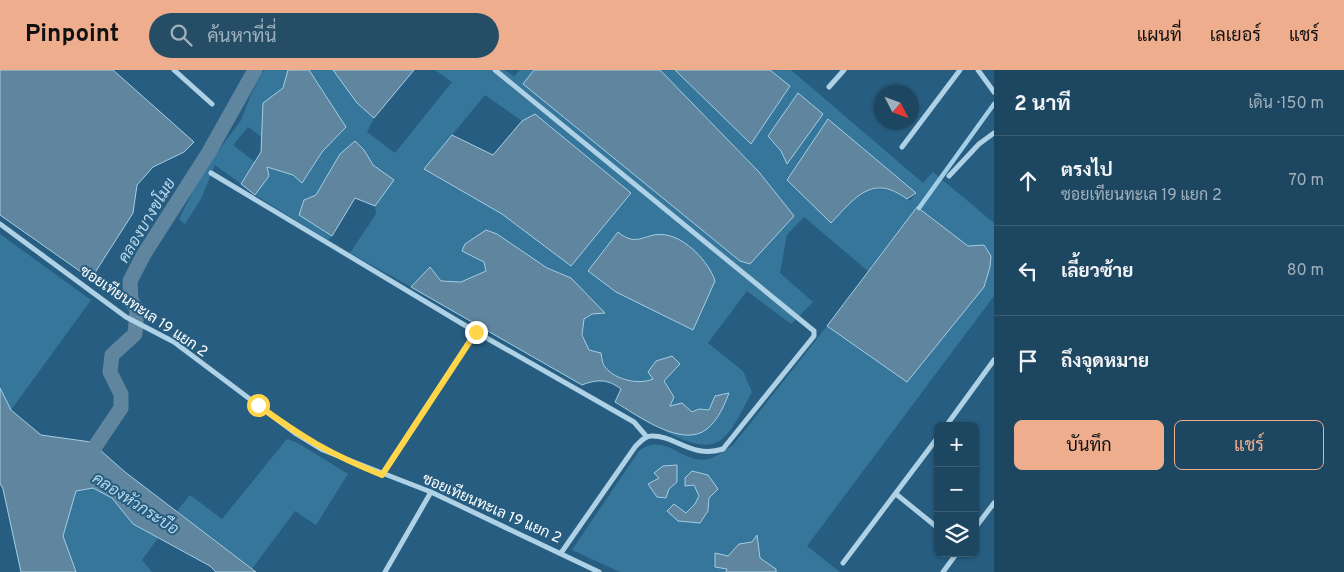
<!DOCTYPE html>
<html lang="th">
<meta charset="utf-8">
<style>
:root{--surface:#1d4660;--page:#254d66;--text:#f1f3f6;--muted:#a0b1bd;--line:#3b5e75;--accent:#eead8d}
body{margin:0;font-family:Overpass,Sarabun,sans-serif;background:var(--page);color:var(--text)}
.controls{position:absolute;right:15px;bottom:15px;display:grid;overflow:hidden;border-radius:8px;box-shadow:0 1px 4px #0004}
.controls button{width:45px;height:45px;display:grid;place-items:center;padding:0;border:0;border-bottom:1px solid var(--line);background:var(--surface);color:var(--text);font:25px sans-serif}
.compass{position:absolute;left:874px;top:15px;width:45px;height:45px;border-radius:50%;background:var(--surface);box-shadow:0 1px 4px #0004;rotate:132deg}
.stop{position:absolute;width:15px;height:15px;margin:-11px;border:4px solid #ffd54a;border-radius:50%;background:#fff}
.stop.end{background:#ffd54a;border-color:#fff;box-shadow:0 1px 5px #0008}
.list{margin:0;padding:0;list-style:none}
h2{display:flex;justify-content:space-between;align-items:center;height:65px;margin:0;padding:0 20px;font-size:21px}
h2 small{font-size:16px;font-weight:400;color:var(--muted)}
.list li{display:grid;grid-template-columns:32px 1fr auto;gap:15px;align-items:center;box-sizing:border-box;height:90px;padding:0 20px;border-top:1px solid var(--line)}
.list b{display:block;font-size:19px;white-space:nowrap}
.list p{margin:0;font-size:16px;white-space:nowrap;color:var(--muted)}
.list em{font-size:16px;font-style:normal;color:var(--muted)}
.actions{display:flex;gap:10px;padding:15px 20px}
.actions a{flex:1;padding:11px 0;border:1px solid var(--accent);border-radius:8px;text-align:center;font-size:18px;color:var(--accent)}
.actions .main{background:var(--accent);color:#111}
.icon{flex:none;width:28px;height:28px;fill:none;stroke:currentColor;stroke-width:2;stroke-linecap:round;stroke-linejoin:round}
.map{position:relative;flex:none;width:994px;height:502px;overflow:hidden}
header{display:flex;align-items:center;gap:30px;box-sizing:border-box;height:70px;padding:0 25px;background:var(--accent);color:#111}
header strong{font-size:24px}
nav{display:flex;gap:28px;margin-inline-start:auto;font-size:18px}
.search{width:350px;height:45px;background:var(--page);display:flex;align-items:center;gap:12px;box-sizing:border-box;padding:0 18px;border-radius:28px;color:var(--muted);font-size:19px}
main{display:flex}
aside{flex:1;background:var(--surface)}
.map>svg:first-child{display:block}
.green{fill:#37769b;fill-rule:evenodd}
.water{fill:#60869f;stroke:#a2cee6}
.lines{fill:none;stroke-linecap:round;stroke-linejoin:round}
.stream{stroke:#a2cee6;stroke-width:4.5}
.canal{stroke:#60869f;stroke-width:15}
.minor{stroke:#aed1e6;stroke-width:5}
.route{stroke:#ffd54a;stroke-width:6}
.labels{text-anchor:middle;stroke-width:4;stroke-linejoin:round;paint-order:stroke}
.street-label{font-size:15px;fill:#fff;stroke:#275d80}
.water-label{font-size:16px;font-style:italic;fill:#b9daee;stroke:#275d80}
</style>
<header>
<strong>Pinpoint</strong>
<div class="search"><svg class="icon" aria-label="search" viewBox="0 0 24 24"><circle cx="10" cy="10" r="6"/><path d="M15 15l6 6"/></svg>ค้นหาที่นี่</div>
<nav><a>แผนที่</a><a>เลเยอร์</a><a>แชร์</a></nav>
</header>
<main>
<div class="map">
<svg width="994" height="502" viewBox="0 0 994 502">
<rect width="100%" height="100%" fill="#275d80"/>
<path class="green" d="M264 0H288L283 18 263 33V68L248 57 233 75 255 92 241 114 215 95 201 129 185 154 179 149 202 103 241 50 252 22Z
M309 0H333L357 33 374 48 367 62 395 83 452 12 435 0H504L514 6 520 0H534L523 14 793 146 759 102 660 0H675L751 74 790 16 770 0H791L923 113 933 102 994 153V226L807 476 840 502H776V499L760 488 757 466 752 472 739 474 728 486 726 502H620L572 480 639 381C667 360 683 398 712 388 719 385 726 379 733 375L827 256 908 311 968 176 917 137 868 201 804 147 787 165 780 203 813 232 791 254 747 221 708 273 743 301 752 322C726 371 721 390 664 361L688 365 709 340 699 339 692 342 670 337 674 327 664 311C654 309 647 313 637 312 615 312 587 286 583 265 582 260 583 254 584 249L592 244 604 243 571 208 547 198 497 164 462 181 484 192 486 201 461 212 441 211 430 197 411 217 350 183 376 144 375 136 393 110 373 95 364 80 328 107 316 125 304 130 299 145 332 166 328 170 255 125 269 106 266 97 293 105 302 113 322 82 346 57ZM485 25 522 51 535 44 571 196 502 144 424 99ZM823 44 786 93 781 81ZM828 49 916 123 910 131C893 118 881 117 860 122ZM618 162C633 174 647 168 664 164L644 235 616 222 588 201ZM694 415 709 428 708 441 678 451 675 434 686 443 695 434 699 426Z
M0 164 91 230 11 340 0 318Z
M287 369 298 373 348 404 316 455 295 441 252 499 177 441 190 425 222 449Z
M93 418 112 428 133 454 158 468 142 490 152 502H76L63 466 76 421Z"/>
<path class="water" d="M0 0H113L194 72 184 82 153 97 137 115 133 143 91 209 0 145Z
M288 0H309L346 57 322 82 302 113 293 105 267 97 269 106 255 125 241 114 261 82 263 33 283 18Z
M333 0H414L374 48 357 33Z
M534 0H660L759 102 794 146 750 194 740 191 523 14Z
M675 0H770L790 16 751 74Z
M798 23 823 44 787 94 781 81 768 66Z
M535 44 631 123 571 196 502 144 424 99 452 65 493 85 522 51Z
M828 49 916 123 907 129C872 103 855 128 831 153L787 110Z
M355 71 364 80 373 95 394 110 375 136 355 128 332 166 299 145 304 130 316 125 340 84Z
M917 137 968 176 984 175 991 186 990 197 984 217 907 312 827 256Z
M486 160 497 164 547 198 571 208 605 243 592 244 584 249 582 265 589 280 601 283C602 288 602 294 606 298 616 310 639 315 653 309L648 302 656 291 672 286 680 294 664 311 674 327 670 336 682 333 692 342 699 339 709 340 715 326 729 323C724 336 718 350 707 359 682 379 637 345 615 332L621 319C608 309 597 309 582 315L411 217 430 197 441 211 461 212 486 201 484 192 462 181 465 174Z
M618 162C638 179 646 161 666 165 686 168 709 192 715 211L693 260 616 222 588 201Z
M0 318 11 340 41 365 91 372 125 402 256 502H216L210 496 133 454 112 428 93 418 76 421 63 466 76 502H21L3 419 0 413Z
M677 395V412L669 419 666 428 657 427 648 414 659 408 654 403 663 396Z
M692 401 708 405 718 419 709 428 708 441 700 453 678 451 667 441 674 434 686 443 695 434 699 426 694 415 685 416V408Z
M757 465 760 488 776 499V502H726L727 499 715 497V483L728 486 739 474 752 472Z"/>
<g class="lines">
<path class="stream" d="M919 138 994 34"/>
<path class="canal" d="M84 393 121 338V324L110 302 112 285 135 264 137 240 131 230 130 211 144 184 209 82 255 0"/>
<path class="minor" d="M174 0 212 34
M495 0 814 261V266L723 379C691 389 676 365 651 366 645 366 640 372 635 377L561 483
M978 0 994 22
M829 17 844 0
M902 77 960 0
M211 103 476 262 634 352 647 367
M949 106 979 74 994 63
M0 154 126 247 174 272 295 363 323 380 431 422 599 502
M946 356 994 290
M382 405 476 262
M896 424 938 458
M975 458 994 433
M843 493 938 367
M385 502 431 422
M943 502 957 483"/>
</g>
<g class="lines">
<path class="route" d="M258 335C301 367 332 385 382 405L476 262"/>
</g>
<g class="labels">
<g class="street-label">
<text transform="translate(144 241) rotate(34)" y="5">ซอยเทียนทะเล 19 แยก 2</text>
<text transform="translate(492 438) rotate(24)" y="5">ซอยเทียนทะเล 19 แยก 2</text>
</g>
<g class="water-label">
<text transform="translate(146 150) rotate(-59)" y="6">คลองบางขโมย</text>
<text transform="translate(136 433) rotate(33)" y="6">คลองหัวกระบือ</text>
</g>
</g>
</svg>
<div class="controls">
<button>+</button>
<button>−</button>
<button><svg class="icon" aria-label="layers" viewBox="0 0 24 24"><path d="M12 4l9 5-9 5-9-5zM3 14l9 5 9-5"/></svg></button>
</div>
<svg class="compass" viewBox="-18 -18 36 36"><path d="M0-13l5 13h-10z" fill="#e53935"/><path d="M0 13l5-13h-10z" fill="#a0b1bd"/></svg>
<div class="stop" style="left:258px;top:335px"></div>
<div class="stop end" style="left:476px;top:262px"></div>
</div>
<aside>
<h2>2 นาที<small>เดิน · 150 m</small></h2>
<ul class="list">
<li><svg class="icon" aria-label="ahead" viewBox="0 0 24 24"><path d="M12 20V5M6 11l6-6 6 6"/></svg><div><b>ตรงไป</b><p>ซอยเทียนทะเล 19 แยก 2</p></div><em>70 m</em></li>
<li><svg class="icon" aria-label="left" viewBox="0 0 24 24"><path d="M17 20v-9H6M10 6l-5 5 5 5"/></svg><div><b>เลี้ยวซ้าย</b></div><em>80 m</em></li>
<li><svg class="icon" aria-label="arrive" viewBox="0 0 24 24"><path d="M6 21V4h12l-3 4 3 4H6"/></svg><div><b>ถึงจุดหมาย</b></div></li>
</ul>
<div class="actions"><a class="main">บันทึก</a><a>แชร์</a></div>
</aside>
</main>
